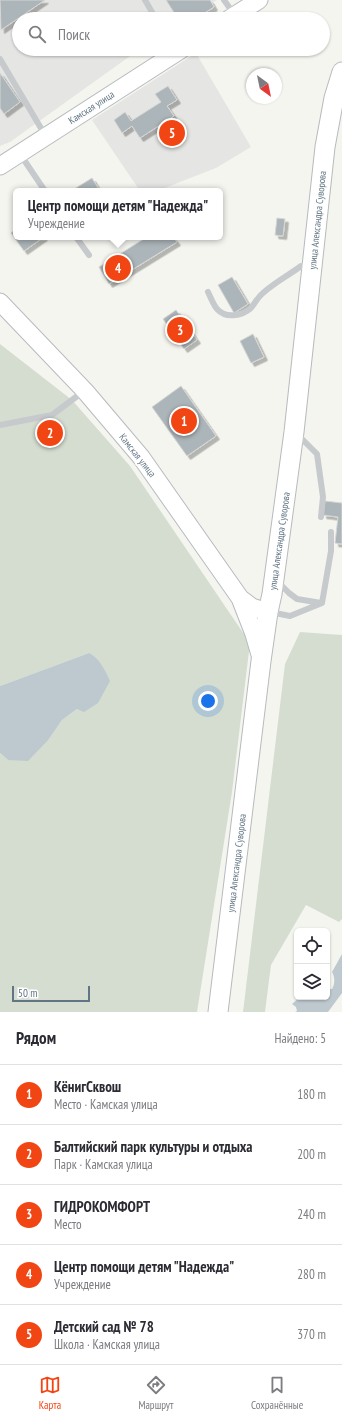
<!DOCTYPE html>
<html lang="ru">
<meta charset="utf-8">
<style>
:root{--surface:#fff;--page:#f2f2f3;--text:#2b2b33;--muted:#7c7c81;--line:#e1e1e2;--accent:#f24514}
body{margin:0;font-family:"PT Sans Narrow",sans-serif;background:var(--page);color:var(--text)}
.controls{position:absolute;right:12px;bottom:12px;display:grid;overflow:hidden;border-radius:6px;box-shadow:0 1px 3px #0004}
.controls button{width:36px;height:36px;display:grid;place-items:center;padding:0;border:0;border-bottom:1px solid var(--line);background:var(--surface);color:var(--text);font:20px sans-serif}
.compass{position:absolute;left:246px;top:68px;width:36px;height:36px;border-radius:50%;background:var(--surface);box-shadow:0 1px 3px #0004;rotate:147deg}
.scale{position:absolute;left:12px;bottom:10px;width:78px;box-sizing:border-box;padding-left:4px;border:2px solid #617584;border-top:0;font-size:11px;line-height:14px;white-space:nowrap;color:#617584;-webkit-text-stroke:3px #fff;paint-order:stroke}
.you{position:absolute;left:208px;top:701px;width:14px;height:14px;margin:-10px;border:3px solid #fff;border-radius:50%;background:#1a73e8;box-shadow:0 0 0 6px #1a73e833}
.badge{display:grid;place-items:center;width:26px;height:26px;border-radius:50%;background:var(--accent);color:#fff;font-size:13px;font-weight:700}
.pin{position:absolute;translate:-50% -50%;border:2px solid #fff;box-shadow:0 1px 4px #0006}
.popup{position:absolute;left:13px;top:188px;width:210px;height:52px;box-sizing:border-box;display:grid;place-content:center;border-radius:6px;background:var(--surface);filter:drop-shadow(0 1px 3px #0005);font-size:13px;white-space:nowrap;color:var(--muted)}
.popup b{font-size:15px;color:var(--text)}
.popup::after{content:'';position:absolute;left:50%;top:100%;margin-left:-8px;border:8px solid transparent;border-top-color:var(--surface)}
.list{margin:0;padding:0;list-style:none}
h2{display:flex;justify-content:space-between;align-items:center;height:52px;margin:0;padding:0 16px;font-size:17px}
h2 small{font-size:13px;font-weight:400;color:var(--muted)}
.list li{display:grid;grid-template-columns:26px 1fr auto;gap:12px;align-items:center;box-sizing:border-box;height:60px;padding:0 16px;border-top:1px solid var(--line)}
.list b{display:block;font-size:15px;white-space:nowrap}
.list p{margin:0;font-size:13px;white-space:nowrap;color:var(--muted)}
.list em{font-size:13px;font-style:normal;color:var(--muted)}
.icon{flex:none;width:22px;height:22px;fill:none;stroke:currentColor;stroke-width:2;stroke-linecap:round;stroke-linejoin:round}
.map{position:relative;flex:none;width:342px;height:1012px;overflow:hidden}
.search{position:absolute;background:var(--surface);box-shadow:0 1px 3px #0004;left:12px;right:12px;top:12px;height:44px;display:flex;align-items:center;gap:10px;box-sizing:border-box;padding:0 14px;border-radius:22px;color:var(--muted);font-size:15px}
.sheet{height:352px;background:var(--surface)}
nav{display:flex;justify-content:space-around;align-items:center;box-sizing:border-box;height:56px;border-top:1px solid var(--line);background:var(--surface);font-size:11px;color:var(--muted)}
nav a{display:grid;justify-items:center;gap:2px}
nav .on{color:var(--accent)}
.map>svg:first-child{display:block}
.built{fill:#e5e6e4}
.green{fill:#d5ddd1}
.water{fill:#bdc9ce}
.building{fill:#acb5b9;stroke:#d6d6d3;filter:url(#shadow)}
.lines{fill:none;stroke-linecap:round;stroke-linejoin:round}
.secondary-casing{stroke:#b6bcc0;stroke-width:19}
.primary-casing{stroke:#b7bbbe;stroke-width:21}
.lane{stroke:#c7cacd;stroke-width:6}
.secondary{stroke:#fff;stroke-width:17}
.primary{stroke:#fff;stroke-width:19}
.labels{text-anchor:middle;stroke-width:4;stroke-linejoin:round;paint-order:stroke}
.street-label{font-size:10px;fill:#617584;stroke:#fff}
</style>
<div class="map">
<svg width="342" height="1012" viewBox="0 0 342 1012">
<defs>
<filter id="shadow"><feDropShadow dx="3.5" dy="3.5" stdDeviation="0" flood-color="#0004"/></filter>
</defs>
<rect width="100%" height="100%" fill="#f5f5f0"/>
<path class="built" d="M0 0H217L185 19H19V49H140L10 142 0 146Z
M196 53 251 147 216 168 157 191H140L92 120Z"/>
<path class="green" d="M0 344 72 400 130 466 250 643 232 792 197 1012H0V753L8 760 49 739 62 720 77 709 89 653 0 686Z
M300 632 342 635V919L339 922 306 905 271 965 265 1012H243L285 664Z"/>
<path class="water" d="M89 653C100 659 105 670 110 681L98 703 84 712 77 709 62 720 49 739 28 761 8 760 0 753V686Z
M342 954V993L328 1012H295L297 1011 296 1007 292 1004 300 997H327V989H332C335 984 335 977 332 972Z"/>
<path class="building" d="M0 0H45L1 30Z
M166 0H210L214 7 195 19H178Z
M0 73 20 102 4 114 0 108Z
M168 86 177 100 167 106 174 116 140 138 132 126 122 133 114 120 125 112 131 121 161 102 155 94Z
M92 178 100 191H71Z
M277 218 285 219 283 236 275 235Z
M16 229V237H44L24 251 11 233Z
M147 237H173L177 242 109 284 99 267Z
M232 277 248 304 234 313 218 285Z
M176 310 197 340 184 349 163 319Z
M253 334 264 357 251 363 240 341Z
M181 386 216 436 187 456 152 407Z
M325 501 342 503V544L335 543 338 517 323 515Z"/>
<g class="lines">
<g class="secondary-casing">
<path id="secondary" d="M229 19 259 0
M0 166 182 49
M0 302 85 391 141 457 240 598 252 607 268 612
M240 598 254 634 261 658"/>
</g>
<g class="primary-casing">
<path id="primary" d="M218 1012 261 661 268 612 272 594 294 432 325 147 334 98 342 72"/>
</g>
<path class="lane" d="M145 0 156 19
M224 0 234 14
M0 59 45 135
M20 154 45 191
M76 237 89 255
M208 292C211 298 213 304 217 309 226 319 242 316 251 308 255 303 258 297 263 293 274 283 289 275 301 266L310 267
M0 425 52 415 84 391
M298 435 317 454 323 497 321 517
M277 581 289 593 297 599 321 603
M270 612 290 616 322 603 331 551V532"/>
<use href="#secondary" class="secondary"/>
<use href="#primary" class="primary"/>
</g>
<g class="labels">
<g class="street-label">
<text transform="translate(91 107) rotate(-33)" y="4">Камская улица</text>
<text transform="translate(317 220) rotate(-84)" y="4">улица Александра Суворова</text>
<text transform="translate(138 455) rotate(52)" y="4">Камская улица</text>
<text transform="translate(279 541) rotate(-82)" y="4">улица Александра Суворова</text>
<text transform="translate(236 863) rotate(-83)" y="4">улица Александра Суворова</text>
</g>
</g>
</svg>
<div class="controls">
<button><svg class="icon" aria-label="locate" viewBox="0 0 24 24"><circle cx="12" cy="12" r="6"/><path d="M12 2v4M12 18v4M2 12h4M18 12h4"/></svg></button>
<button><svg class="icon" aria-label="layers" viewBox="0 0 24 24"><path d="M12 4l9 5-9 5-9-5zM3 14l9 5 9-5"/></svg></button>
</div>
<svg class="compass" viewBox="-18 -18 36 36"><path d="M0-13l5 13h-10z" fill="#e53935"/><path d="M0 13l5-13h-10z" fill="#7c7c81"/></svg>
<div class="scale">50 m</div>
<div class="you"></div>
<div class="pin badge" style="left:184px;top:421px">1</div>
<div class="pin badge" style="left:50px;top:433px">2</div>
<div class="pin badge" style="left:180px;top:330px">3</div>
<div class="pin badge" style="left:118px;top:268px">4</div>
<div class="popup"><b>Центр помощи детям &quot;Надежда&quot;</b>Учреждение</div>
<div class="pin badge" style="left:172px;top:133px">5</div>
<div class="search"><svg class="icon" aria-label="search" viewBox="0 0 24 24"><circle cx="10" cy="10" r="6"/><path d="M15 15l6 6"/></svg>Поиск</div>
</div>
<section class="sheet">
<h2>Рядом<small>Найдено: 5</small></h2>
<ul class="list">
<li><span class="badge">1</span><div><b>КёнигСквош</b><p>Место · Камская улица</p></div><em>180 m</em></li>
<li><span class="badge">2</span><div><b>Балтийский парк культуры и отдыха</b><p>Парк · Камская улица</p></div><em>200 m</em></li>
<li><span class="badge">3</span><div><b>ГИДРОКОМФОРТ</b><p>Место</p></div><em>240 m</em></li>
<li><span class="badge">4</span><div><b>Центр помощи детям &quot;Надежда&quot;</b><p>Учреждение</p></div><em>280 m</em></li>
<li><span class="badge">5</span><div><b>Детский сад № 78</b><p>Школа · Камская улица</p></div><em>370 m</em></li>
</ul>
</section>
<nav>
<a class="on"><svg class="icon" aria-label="map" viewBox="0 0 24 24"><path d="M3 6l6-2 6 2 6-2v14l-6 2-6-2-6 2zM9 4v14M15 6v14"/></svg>Карта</a>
<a><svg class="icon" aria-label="directions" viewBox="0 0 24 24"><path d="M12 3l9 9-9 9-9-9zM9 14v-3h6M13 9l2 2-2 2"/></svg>Маршрут</a>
<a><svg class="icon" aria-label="saved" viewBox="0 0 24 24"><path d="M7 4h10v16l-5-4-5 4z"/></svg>Сохранённые</a>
</nav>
